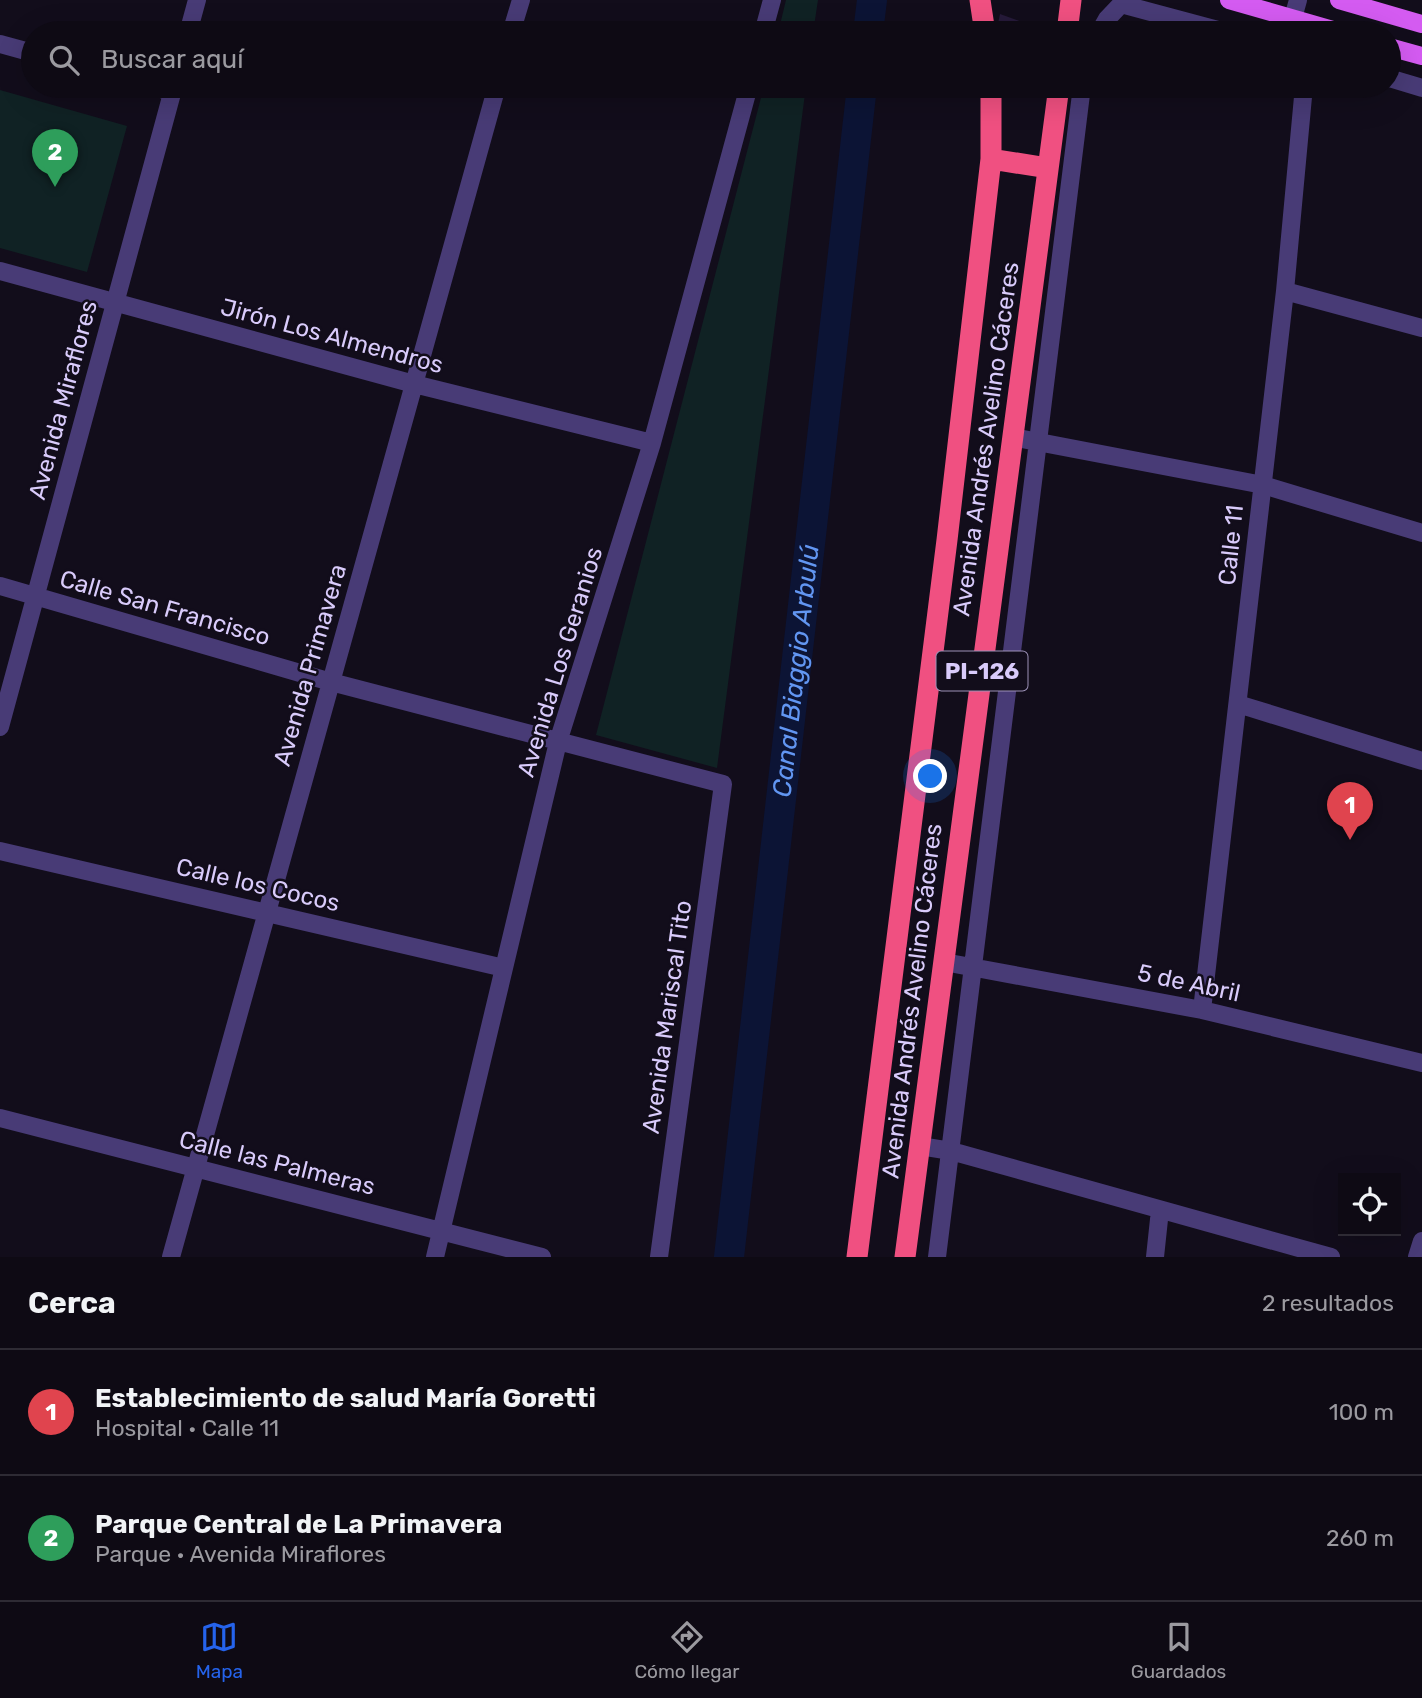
<!DOCTYPE html>
<html lang="es">
<meta charset="utf-8">
<style>
:root{--surface:#0e0a14;--page:#17131d;--text:#f1f3f6;--muted:#9b9aa0;--line:#2e2b34;--accent:#2563eb}
body{margin:0;font-family:Rubik,sans-serif;background:var(--page);color:var(--text)}
.controls{position:absolute;right:21px;bottom:21px;display:grid;overflow:hidden;border-radius:0px;box-shadow:0 7px 28px #0002}
.controls button{width:63px;height:63px;display:grid;place-items:center;padding:0;border:0;border-bottom:2px solid var(--line);background:var(--surface);color:var(--text);font:35px sans-serif}
.you{position:absolute;left:931px;top:777px;width:24px;height:24px;margin:-18px;border:5px solid #fff;border-radius:50%;background:#1a73e8;box-shadow:0 0 0 10px #1a73e833}
.badge{display:grid;place-items:center;width:46px;height:46px;border-radius:50%;background:var(--accent);color:#fff;font-size:23px;font-weight:700}
.pin{position:absolute;translate:-50% -58px;filter:drop-shadow(0 2px 4px #0008)}
.pin::after{content:'';position:absolute;top:37px;width:24px;height:21px;background:inherit;clip-path:polygon(0 0,100% 0,50% 100%)}
.list{margin:0;padding:0;list-style:none}
h2{display:flex;justify-content:space-between;align-items:center;height:91px;margin:0;padding:0 28px;font-size:30px}
h2 small{font-size:23px;font-weight:400;color:var(--muted)}
.list li{display:grid;grid-template-columns:46px 1fr auto;gap:21px;align-items:center;box-sizing:border-box;height:126px;padding:0 28px;border-top:2px solid var(--line)}
.list b{display:block;font-size:26px;white-space:nowrap}
.list p{margin:0;font-size:23px;white-space:nowrap;color:var(--muted)}
.list em{font-size:23px;font-style:normal;color:var(--muted)}
.icon{flex:none;width:38px;height:38px;fill:none;stroke:currentColor;stroke-width:2;stroke-linecap:round;stroke-linejoin:round}
.map{position:relative;flex:none;width:1422px;height:1257px;overflow:hidden}
.search{position:absolute;background:var(--surface);box-shadow:0 7px 28px #0002;left:21px;right:21px;top:21px;height:77px;display:flex;align-items:center;gap:18px;box-sizing:border-box;padding:0 24px;border-radius:38px;color:var(--muted);font-size:26px}
.sheet{height:343px;background:var(--surface)}
nav{display:flex;justify-content:space-around;align-items:center;box-sizing:border-box;height:98px;border-top:2px solid var(--line);background:var(--surface);font-size:19px;color:var(--muted)}
nav a{display:grid;justify-items:center;gap:4px}
nav .on{color:var(--accent)}
.map>svg:first-child{display:block}
.green{fill:#102224}
.lines{fill:none;stroke-linecap:round;stroke-linejoin:round}
.canal{stroke:#0c1435;stroke-width:30}
.building{fill:#261a3a}
.minor{stroke:#483b76;stroke-width:18}
.major{stroke:#d45bf1;stroke-width:18}
.highway{stroke:#f05081;stroke-width:21}
.labels{text-anchor:middle;stroke-width:5;stroke-linejoin:round;paint-order:stroke}
.shield{fill:#120d1b;stroke:#9d92b8;stroke-width:2}
.shield-label{font-size:23px;font-weight:bold;fill:#d9cbfb}
.street-label{font-size:24px;fill:#d9cbfb;stroke:#120d1b}
.water-label{font-size:26px;font-style:italic;fill:#6296f2;stroke:#120d1b}
</style>
<div class="map">
<svg width="1422" height="1257" viewBox="0 0 1422 1257">
<rect width="100%" height="100%" fill="#120d1b"/>
<path class="green" d="M786 0H818L813 33H778Z
M764 86H806L717 768 596 735Z
M0 90 127 126 87 272 0 248Z"/>
<g class="lines">
<g class="canal">
<path d="M868 33 872 0"/>
<path id="s1" d="M729 1257 862 86"/>
</g>
</g>
<path class="building" d="M1000 14 1047 31 1046 33H996Z"/>
<g class="lines">
<path class="minor" d="M1121 4 1229 33
M1293 18 1298 0
M188 33 197 0
M511 33 521 0
M763 33 772 0
M1099 33 1107 19 1125 0
M0 44 33 53
M1389 78 1422 88
M150 86 172 92
M0 271 414 384 652 443
M1285 291 1422 328
M1012 437 1263 485 1422 533
M0 586 331 682 723 784 659 1257
M1238 704 1422 761
M0 727 174 86
M0 851 504 968
M944 962 1202 1010 1422 1063
M1202 1010 1285 291 1304 86
M0 1118 542 1257
M920 1146 951 1151 1331 1257
M171 1257 497 86
M435 1257 558 742 652 443 749 86
M937 1257 1082 86
M1155 1257 1160 1210
M1417 1257 1422 1241"/>
<path class="major" d="M1229 0 1343 33
M1339 0 1422 24
M1389 47 1422 56"/>
<path class="highway" d="M980 0 985 33
M1067 33 1071 0
M991 159 1048 168
M857 1257 947 540 991 159V86
M905 1257 1059 86"/>
</g>
<g class="labels">
<rect class="shield" x="936.5" y="651.5" width="91" height="39" rx="5"/>
<g class="shield-label">
<text x="982" y="679">PI-126</text>
</g>
<g class="street-label">
<text transform="translate(332 336) rotate(15)" y="8">Jirón Los Almendros</text>
<text transform="translate(63 400) rotate(-75)" y="8">Avenida Miraflores</text>
<text transform="translate(986 439) rotate(-82)" y="8">Avenida Andrés Avelino Cáceres</text>
<text transform="translate(1231 545) rotate(-84)" y="8">Calle 11</text>
<text transform="translate(165 608) rotate(16)" y="8">Calle San Francisco</text>
<text transform="translate(560 662) rotate(-73)" y="8">Avenida Los Geranios</text>
<text transform="translate(310 665) rotate(-74)" y="8">Avenida Primavera</text>
<text transform="translate(258 885) rotate(13)" y="8">Calle los Cocos</text>
<text transform="translate(1189 983) rotate(12)" y="8">5 de Abril</text>
<text transform="translate(912 1001) rotate(-83)" y="8">Avenida Andrés Avelino Cáceres</text>
<text transform="translate(667 1017) rotate(-82)" y="8">Avenida Mariscal Tito</text>
<text transform="translate(277 1163) rotate(14)" y="8">Calle las Palmeras</text>
</g>
<g class="water-label">
<text dy="9" stroke="none"><textPath href="#s1" startOffset="590">Canal Biaggio Arbulú</textPath></text>
</g>
</g>
</svg>
<div class="controls">
<button><svg class="icon" aria-label="locate" viewBox="0 0 24 24"><circle cx="12" cy="12" r="6"/><path d="M12 2v4M12 18v4M2 12h4M18 12h4"/></svg></button>
</div>
<div class="you"></div>
<div class="pin badge" style="left:1350px;top:840px;background:#e0444e">1</div>
<div class="pin badge" style="left:55px;top:187px;background:#2e9e5b">2</div>
<div class="search"><svg class="icon" aria-label="search" viewBox="0 0 24 24"><circle cx="10" cy="10" r="6"/><path d="M15 15l6 6"/></svg>Buscar aquí</div>
</div>
<section class="sheet">
<h2>Cerca<small>2 resultados</small></h2>
<ul class="list">
<li><span class="badge" style="background:#e0444e">1</span><div><b>Establecimiento de salud María Goretti</b><p>Hospital · Calle 11</p></div><em>100 m</em></li>
<li><span class="badge" style="background:#2e9e5b">2</span><div><b>Parque Central de La Primavera</b><p>Parque · Avenida Miraflores</p></div><em>260 m</em></li>
</ul>
</section>
<nav>
<a class="on"><svg class="icon" aria-label="map" viewBox="0 0 24 24"><path d="M3 6l6-2 6 2 6-2v14l-6 2-6-2-6 2zM9 4v14M15 6v14"/></svg>Mapa</a>
<a><svg class="icon" aria-label="directions" viewBox="0 0 24 24"><path d="M12 3l9 9-9 9-9-9zM9 14v-3h6M13 9l2 2-2 2"/></svg>Cómo llegar</a>
<a><svg class="icon" aria-label="saved" viewBox="0 0 24 24"><path d="M7 4h10v16l-5-4-5 4z"/></svg>Guardados</a>
</nav>
